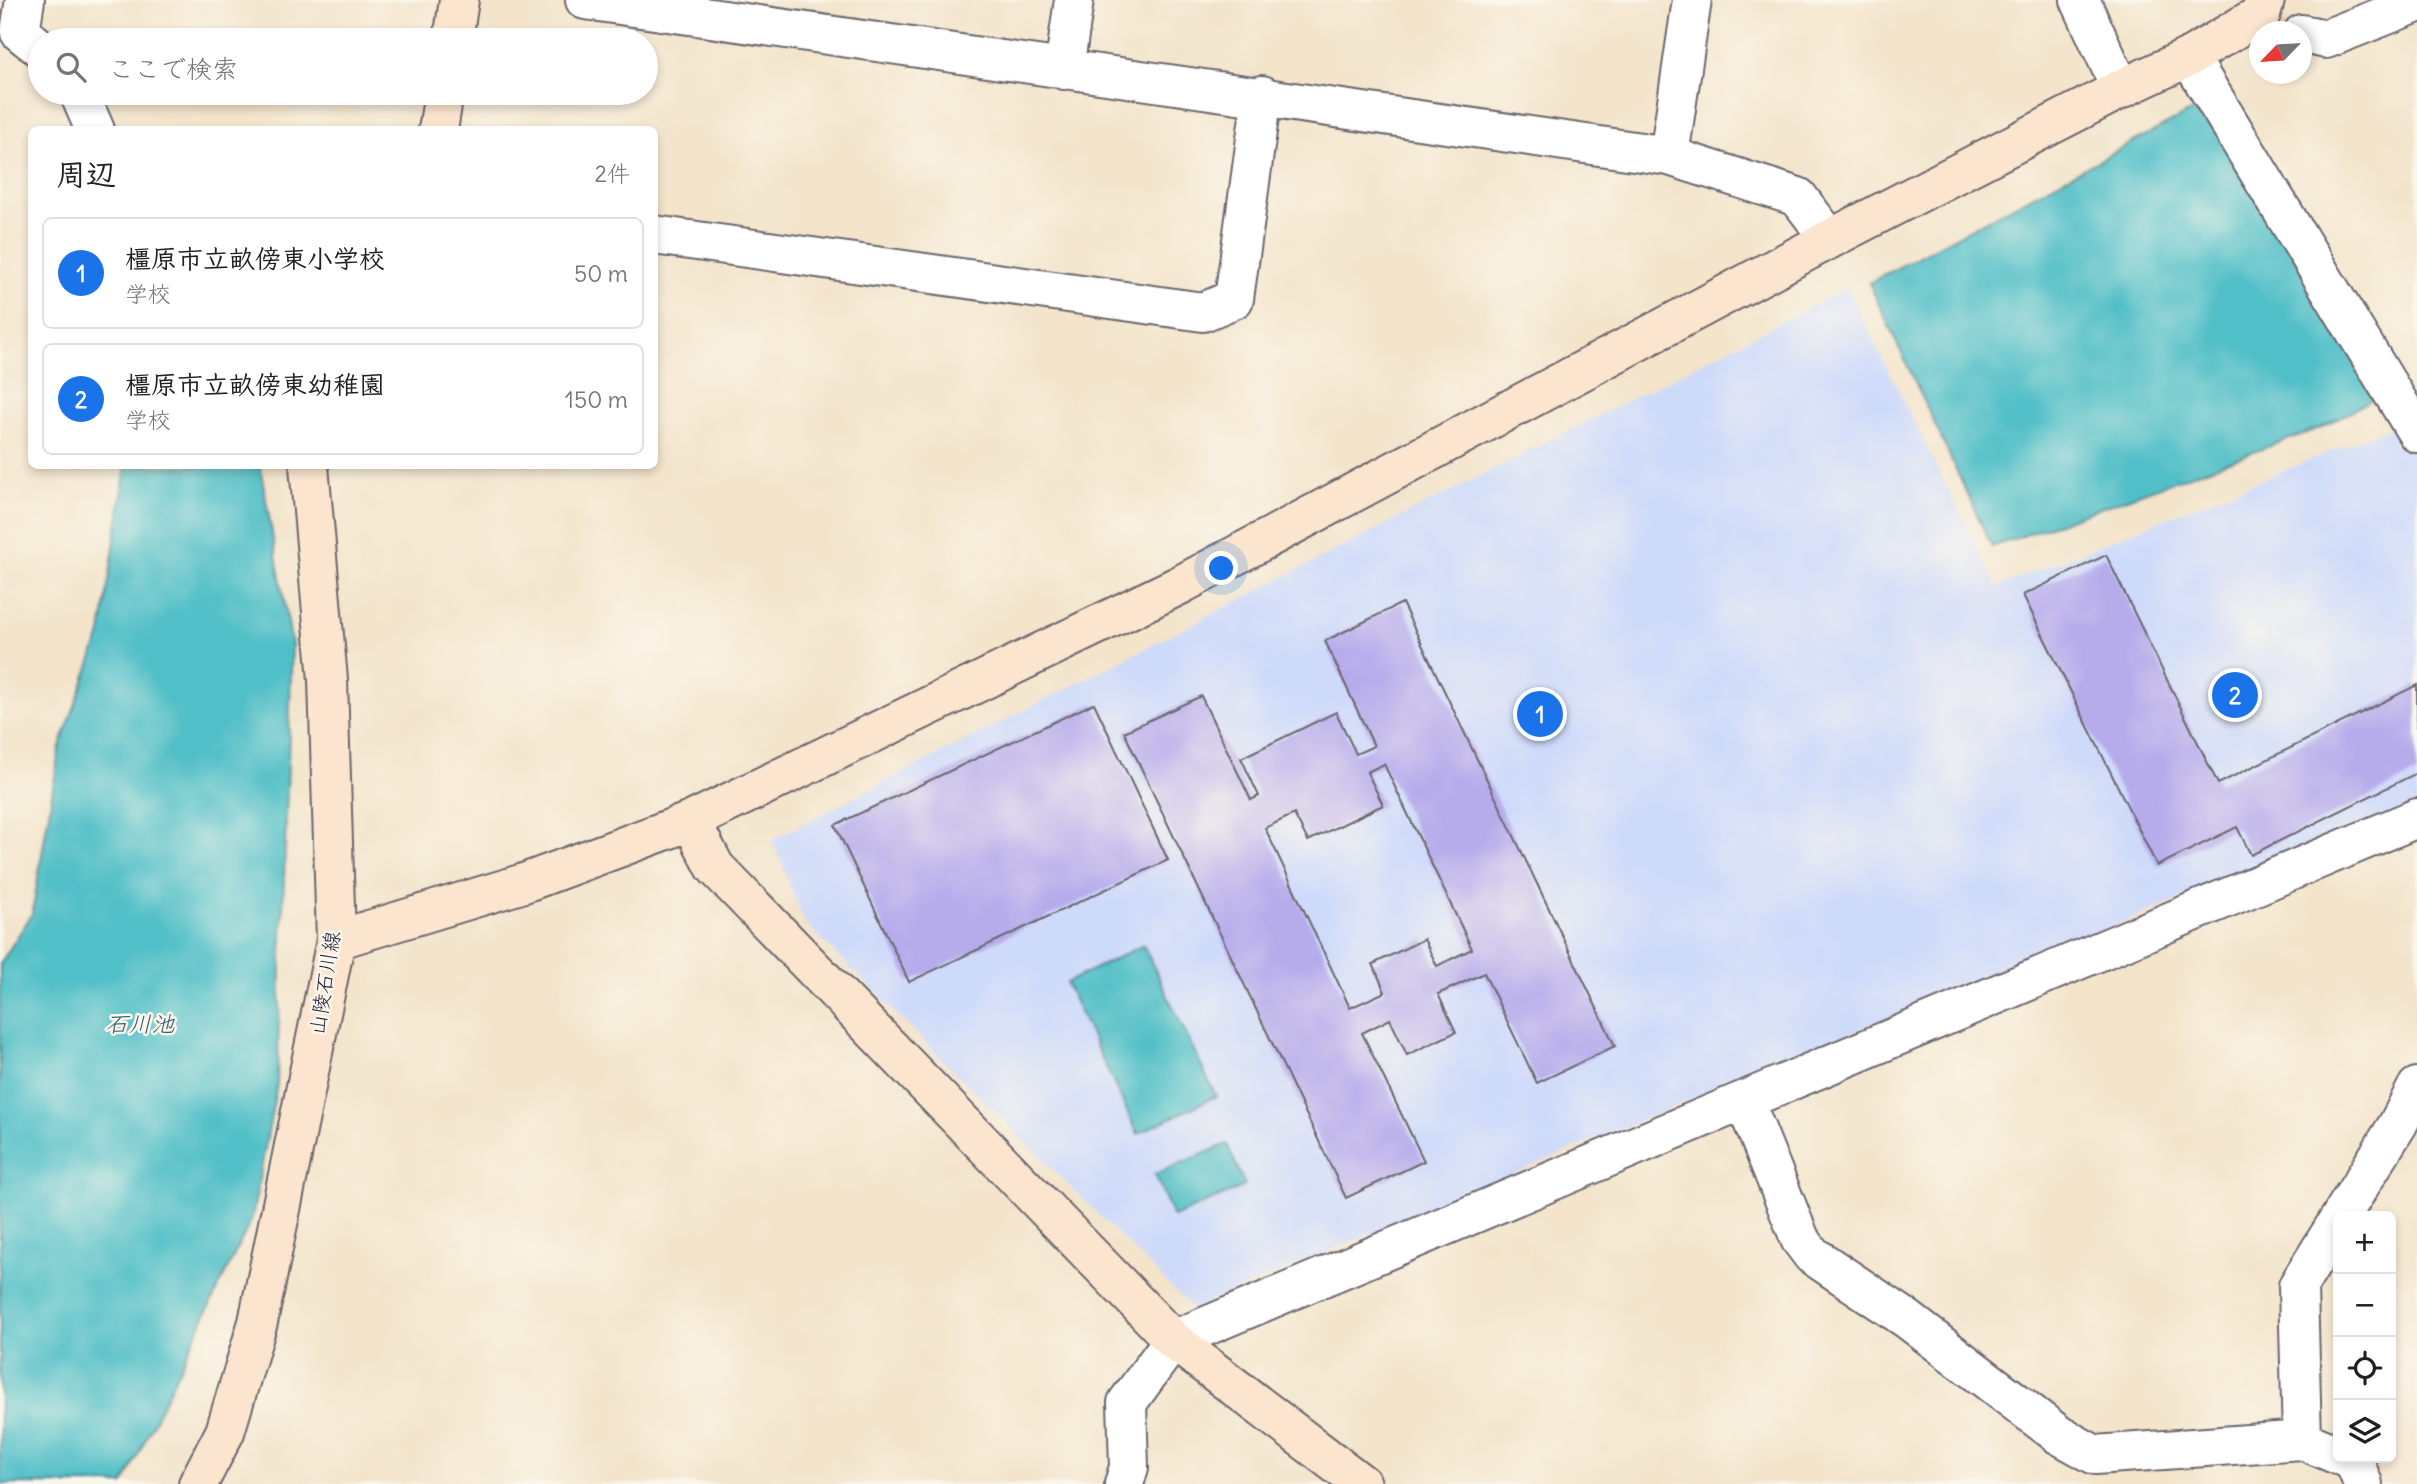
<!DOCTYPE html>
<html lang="ja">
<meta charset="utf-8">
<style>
:root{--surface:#fff;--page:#f2f2f2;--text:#202124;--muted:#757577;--line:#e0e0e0;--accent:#1a73e8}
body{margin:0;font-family:Delius,"Klee One",sans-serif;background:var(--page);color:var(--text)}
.controls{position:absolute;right:21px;bottom:21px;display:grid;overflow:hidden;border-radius:10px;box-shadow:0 4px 10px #0003}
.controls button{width:63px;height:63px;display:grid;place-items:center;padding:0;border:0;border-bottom:2px solid var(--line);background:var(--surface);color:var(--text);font:35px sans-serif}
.compass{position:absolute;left:2249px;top:21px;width:63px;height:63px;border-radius:50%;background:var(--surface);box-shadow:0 4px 10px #0003;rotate:245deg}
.you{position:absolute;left:1222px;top:569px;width:24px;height:24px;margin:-18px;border:5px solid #fff;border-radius:50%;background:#1a73e8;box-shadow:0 0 0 10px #1a73e833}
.badge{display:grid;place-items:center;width:46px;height:46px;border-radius:50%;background:var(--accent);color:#fff;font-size:23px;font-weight:700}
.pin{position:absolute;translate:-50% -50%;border:4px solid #fff;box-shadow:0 2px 7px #0006}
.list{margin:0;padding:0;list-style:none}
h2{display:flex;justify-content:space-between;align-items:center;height:91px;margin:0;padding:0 28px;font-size:30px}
h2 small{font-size:23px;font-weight:400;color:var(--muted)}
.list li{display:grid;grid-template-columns:46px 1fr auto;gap:21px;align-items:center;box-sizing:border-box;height:112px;margin:0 14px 14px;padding:0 14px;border:2px solid var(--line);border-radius:10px}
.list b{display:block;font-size:26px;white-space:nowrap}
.list p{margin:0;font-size:23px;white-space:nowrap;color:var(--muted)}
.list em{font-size:23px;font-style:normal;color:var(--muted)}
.icon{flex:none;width:38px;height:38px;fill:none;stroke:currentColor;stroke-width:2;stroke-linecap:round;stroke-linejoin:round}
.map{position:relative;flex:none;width:2417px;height:1484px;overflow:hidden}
.search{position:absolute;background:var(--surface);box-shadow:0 4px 10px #0003;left:28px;top:28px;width:630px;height:77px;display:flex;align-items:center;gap:18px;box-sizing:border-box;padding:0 24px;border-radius:38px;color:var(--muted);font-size:26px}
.panel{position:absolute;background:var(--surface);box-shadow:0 4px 10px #0003;left:28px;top:126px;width:630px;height:343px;border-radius:10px}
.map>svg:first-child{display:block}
.built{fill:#cedafa}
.water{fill:#51bfc7;stroke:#3a7081;stroke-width:2}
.building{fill:#b6acec;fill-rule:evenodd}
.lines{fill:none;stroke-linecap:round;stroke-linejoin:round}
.street-casing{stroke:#6b666d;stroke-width:42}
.secondary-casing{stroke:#6b666d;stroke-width:42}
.street{stroke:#fff;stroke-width:38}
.secondary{stroke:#fce5cf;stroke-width:38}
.labels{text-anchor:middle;stroke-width:5;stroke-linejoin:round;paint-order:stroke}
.street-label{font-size:21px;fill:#22223b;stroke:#fbf7ec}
.water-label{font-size:23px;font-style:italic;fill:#32596c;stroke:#fbf7ec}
</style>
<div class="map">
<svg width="2417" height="1484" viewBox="0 0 2417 1484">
<rect width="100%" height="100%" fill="#fbf7ec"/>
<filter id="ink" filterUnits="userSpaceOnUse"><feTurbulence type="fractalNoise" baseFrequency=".0143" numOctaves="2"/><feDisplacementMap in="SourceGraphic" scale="14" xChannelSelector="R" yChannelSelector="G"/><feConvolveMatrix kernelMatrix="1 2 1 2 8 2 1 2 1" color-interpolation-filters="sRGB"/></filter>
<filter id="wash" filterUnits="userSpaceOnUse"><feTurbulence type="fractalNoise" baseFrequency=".00686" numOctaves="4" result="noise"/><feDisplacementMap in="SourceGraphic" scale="28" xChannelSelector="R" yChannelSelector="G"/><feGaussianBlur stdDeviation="1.57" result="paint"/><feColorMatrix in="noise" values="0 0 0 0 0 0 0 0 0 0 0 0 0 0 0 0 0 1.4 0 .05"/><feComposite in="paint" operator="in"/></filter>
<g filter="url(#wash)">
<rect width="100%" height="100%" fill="#f3e4ca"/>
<path class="built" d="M1847 288 1997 587 2406 421 2417 440V803L1772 1065 1193 1309 805 923 772 840Z"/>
<path class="water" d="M2201 106 2380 395 2320 428 1992 547 1869 283Z
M126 466H260L292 645 277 1084 252 1218 124 1484H0V964L32 914 60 746 101 634Z
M1143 945 1216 1096 1138 1134 1066 983Z
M1227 1144 1245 1186 1173 1217 1155 1174Z"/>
<g id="blocks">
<path class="building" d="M2106 555 2218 784 2417 685V773L2251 855 2237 827 2157 866 2023 595Z
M1402 603 1615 1046 1537 1083 1484 973 1438 994 1456 1032 1407 1055 1390 1019 1362 1033 1424 1161 1346 1198 1124 732 1201 696 1251 800 1259 796 1241 758 1336 712 1356 754 1374 746 1325 641ZM1384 764 1472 949 1437 966 1424 939 1373 964 1385 992 1350 1008 1265 828 1294 814 1308 841 1383 805 1367 772Z
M1094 703 1168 860 909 982 835 825Z"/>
</g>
</g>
<g filter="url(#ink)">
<use href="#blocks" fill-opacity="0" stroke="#6b666d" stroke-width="2"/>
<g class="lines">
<g class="street-casing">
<path id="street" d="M25 0 20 32 40 48
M585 0 1669 156 1798 197 1830 239
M2080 0 2121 89
M2302 34 2326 39 2417 3
M2189 57 2417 433
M1064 70 1074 0
M79 93 95 130
M1669 156 1692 0
M654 235 1203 312 1234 299 1262 95
M1745 1102 1800 1239 1812 1255 1907 1319 2059 1435 2095 1455 2302 1440 2338 1455
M2341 1216 2398 1124 2417 1087
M2302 1440 2298 1286 2338 1221
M2346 1458 2354 1461 2363 1484
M1124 1484 1129 1467 1127 1403 1173 1340 2417 818"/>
</g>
<g class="secondary-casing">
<path id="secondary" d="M453 40 459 0
M438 130 444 93
M691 821 715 867 1173 1340 1362 1484
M336 940 524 883 691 821 1180 585 1830 239 2121 89 2189 57 2261 14 2265 0
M198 1484 225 1432 258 1322 336 940 328 680 309 466"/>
</g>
<use href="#street" class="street"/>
<use href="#secondary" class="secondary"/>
</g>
</g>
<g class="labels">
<g class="street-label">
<text transform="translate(325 983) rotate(-81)" y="7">山陵石川線</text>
</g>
<g class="water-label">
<text x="140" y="1032">石川池</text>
</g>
</g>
</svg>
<div class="controls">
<button>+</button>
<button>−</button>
<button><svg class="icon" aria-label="locate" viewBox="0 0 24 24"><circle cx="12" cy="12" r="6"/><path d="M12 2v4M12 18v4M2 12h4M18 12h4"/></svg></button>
<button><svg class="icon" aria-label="layers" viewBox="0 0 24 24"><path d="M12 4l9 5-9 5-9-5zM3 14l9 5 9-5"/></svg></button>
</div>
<svg class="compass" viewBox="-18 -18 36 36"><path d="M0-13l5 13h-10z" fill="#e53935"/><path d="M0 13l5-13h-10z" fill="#757577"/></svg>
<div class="you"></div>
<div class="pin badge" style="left:1540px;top:714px">1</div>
<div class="pin badge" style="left:2235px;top:695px">2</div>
<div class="search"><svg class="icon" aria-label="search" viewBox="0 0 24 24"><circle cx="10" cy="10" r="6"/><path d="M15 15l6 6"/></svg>ここで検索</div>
<section class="panel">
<h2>周辺<small>2件</small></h2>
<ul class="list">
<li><span class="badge">1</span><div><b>橿原市立畝傍東小学校</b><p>学校</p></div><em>50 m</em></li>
<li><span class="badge">2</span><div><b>橿原市立畝傍東幼稚園</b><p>学校</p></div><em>150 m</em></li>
</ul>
</section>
</div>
